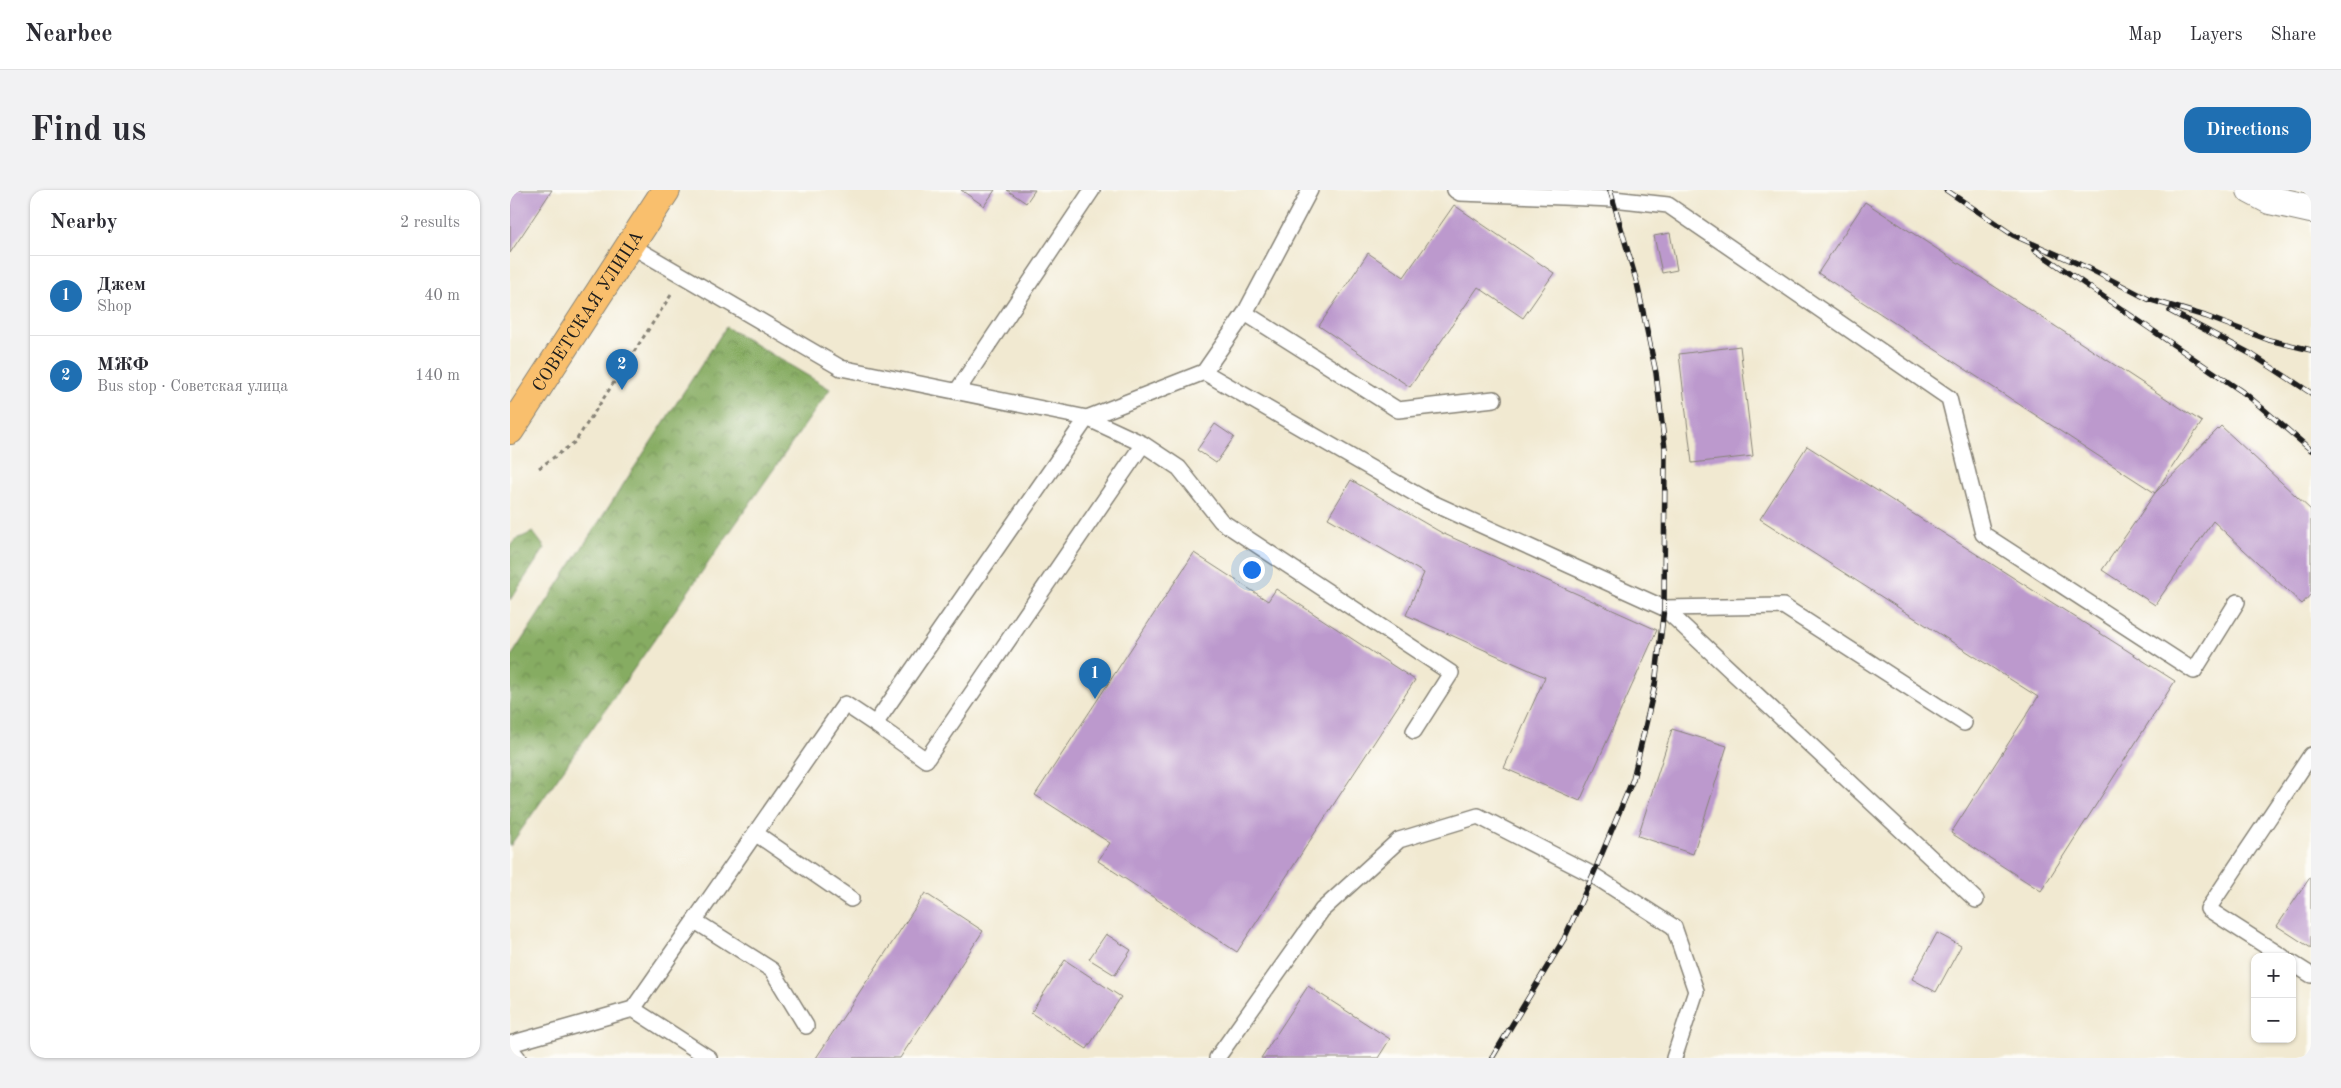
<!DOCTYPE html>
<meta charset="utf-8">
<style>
:root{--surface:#fff;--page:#f2f2f3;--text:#2b2b33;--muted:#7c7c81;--line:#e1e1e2;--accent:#1f6fb2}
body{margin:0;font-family:"Old Standard TT",serif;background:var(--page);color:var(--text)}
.controls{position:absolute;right:15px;bottom:15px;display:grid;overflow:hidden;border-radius:10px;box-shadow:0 1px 4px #0004}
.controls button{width:45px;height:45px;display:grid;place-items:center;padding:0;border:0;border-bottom:1px solid var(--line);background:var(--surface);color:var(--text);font:25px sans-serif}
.you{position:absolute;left:741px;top:379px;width:18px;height:18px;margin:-12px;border:4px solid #fff;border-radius:50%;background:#1a73e8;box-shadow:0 0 0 8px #1a73e833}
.badge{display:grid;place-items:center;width:32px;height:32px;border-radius:50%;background:var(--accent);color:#fff;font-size:16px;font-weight:700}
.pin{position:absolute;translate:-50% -41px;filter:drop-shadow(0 1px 2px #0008)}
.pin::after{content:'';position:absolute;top:26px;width:18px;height:15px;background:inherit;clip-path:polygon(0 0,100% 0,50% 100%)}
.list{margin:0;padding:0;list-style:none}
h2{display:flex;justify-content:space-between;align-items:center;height:65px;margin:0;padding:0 20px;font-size:21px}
h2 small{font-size:16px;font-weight:400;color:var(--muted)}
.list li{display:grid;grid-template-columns:32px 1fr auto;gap:15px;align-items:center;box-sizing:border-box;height:80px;padding:0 20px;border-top:1px solid var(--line)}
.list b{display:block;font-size:19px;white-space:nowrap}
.list p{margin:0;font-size:16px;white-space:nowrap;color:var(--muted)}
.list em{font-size:16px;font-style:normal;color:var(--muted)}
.map{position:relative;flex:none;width:1801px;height:868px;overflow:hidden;border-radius:15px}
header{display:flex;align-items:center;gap:30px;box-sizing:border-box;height:70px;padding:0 25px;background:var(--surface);border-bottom:1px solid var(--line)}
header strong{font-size:24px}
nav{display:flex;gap:28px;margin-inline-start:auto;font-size:18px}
.intro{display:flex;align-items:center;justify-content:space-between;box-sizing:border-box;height:120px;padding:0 30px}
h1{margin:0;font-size:35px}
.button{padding:12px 22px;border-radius:15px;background:var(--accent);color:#fff;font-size:18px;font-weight:700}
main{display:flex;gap:30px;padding:0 30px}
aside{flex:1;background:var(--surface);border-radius:15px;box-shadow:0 1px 4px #0004}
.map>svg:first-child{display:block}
.forest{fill:url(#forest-crowns);stroke:#51643f}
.building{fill:#bc99cd}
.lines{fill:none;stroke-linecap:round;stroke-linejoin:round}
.service-casing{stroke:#868276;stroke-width:18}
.minor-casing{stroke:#868276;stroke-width:30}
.primary-casing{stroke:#868276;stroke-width:30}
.path{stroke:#868276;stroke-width:3;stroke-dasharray:4 4;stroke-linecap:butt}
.service{stroke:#fff;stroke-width:15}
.minor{stroke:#fff;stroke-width:28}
.primary{stroke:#f9bf6d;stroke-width:28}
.rail-casing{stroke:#1c1c1c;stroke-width:5.5}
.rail{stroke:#fdfcf7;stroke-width:4;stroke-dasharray:11;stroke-linecap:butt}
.labels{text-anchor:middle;stroke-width:4;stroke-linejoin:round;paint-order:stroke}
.street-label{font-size:18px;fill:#1c1c1c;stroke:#fdfcf7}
</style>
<header>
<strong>Nearbee</strong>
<nav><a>Map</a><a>Layers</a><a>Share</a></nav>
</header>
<div class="intro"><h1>Find us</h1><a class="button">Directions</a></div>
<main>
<aside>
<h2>Nearby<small>2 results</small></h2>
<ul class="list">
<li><span class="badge">1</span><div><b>Джем</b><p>Shop</p></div><em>40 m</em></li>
<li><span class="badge">2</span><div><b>МЖФ</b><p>Bus stop · Советская улица</p></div><em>140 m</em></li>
</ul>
</aside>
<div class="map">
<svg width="1801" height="868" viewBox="0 0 1801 868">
<defs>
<pattern id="forest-crowns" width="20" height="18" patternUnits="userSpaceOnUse" patternTransform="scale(1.25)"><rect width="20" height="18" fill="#86ac62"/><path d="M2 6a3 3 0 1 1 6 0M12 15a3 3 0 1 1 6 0" fill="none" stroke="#6d8b50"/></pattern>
</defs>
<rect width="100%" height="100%" fill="#fdfcf7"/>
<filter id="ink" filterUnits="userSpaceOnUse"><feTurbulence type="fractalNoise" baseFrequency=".02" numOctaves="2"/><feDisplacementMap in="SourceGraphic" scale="10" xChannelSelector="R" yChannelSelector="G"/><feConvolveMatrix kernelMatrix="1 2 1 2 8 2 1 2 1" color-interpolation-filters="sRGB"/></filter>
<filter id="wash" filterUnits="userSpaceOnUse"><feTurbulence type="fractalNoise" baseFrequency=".0096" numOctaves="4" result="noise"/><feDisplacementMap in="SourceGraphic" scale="20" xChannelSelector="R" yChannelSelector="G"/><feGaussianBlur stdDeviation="1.12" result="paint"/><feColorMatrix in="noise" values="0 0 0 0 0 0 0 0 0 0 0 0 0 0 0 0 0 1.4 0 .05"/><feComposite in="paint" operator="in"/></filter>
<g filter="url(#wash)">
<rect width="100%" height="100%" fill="#f1e9d1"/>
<path class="forest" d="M216 137 320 199 0 656V468Z
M23 342 35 358 0 410V356L5 350Z"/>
<g id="blocks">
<path class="building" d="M0 0H42L0 63Z
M451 0H485L474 16Z
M497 0H525L516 13Z
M1355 12 1692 232 1645 303 1308 83Z
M944 15 1044 83 1013 128 968 97 900 197 809 136 858 63 894 87Z
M1160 43 1167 80 1152 83 1144 46Z
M1230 156 1243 266 1182 273 1169 164Z
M705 234 724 247 706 273 687 260Z
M1711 236 1801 320V404L1792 414 1703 331 1645 415 1592 380 1645 303Z
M1297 256 1665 491 1531 701 1441 643 1528 507 1250 329Z
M841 290 932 343 1147 440 1070 611 994 578 1035 487 896 425 914 383 818 328Z
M684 363 758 411 766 399 905 490 727 762 588 671 600 653 525 605Z
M1162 539 1217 556 1183 664 1128 646Z
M1801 686V758L1767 736Z
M415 703 473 741 390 868H306Z
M1427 743 1451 756 1426 802 1402 789Z
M596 744 621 760 605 785 579 769Z
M555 770 611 807 577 859 521 823Z
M798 796 880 849 868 868H751Z"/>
</g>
</g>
<g filter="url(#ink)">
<use href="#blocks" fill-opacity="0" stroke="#868276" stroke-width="1"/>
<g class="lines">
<g class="service-casing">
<path id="service" d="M945 0 950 3 1103 9 1158 15 1439 208 1473 344 1684 481 1727 412
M120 55 331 178 577 228 633 254 669 278 711 331 941 483 904 541
M735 123 888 220 984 209
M694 182 916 310 1154 418 1466 710
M447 201 582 0
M633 254 416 570 365 534 577 228 694 182 735 123 800 0
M1154 418 1273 416 1454 533
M245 643 341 709
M185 731 262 780 296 836
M1773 767 1698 719 1801 565
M1782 773 1801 785
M123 819 199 868
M0 854 123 819 335 514 365 534
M0 858 8 868
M707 868 812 720 889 650 968 626 1083 685 1164 737 1186 801 1164 868"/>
</g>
<g class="minor-casing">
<path id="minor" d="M1741 0 1760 10 1801 19"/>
</g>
<g class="primary-casing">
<g id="primary">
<path id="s1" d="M0 240 156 0"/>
</g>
</g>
<path class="path" d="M29 278 65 252 161 105"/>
<use href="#service" class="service"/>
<use href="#minor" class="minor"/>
<use href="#primary" class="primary"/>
<g class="rail-casing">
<path id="rail" d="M1436 0 1503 45 1578 78 1638 109 1695 126 1759 150 1801 160
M1525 60 1737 205 1801 260
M1660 121 1741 164 1801 203
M982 868 1054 749 1083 685 1123 589 1145 495 1154 418 1155 259 1146 183 1127 93 1100 0"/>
</g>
<use href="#rail" class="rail"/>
</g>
</g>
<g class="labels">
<g class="street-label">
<text dy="6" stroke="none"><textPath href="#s1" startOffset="142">СОВЕТСКАЯ УЛИЦА</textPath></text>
</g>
</g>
</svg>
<div class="controls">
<button>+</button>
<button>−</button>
</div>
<div class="you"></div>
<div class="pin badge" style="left:585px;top:509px">1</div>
<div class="pin badge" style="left:112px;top:200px">2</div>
</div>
</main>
